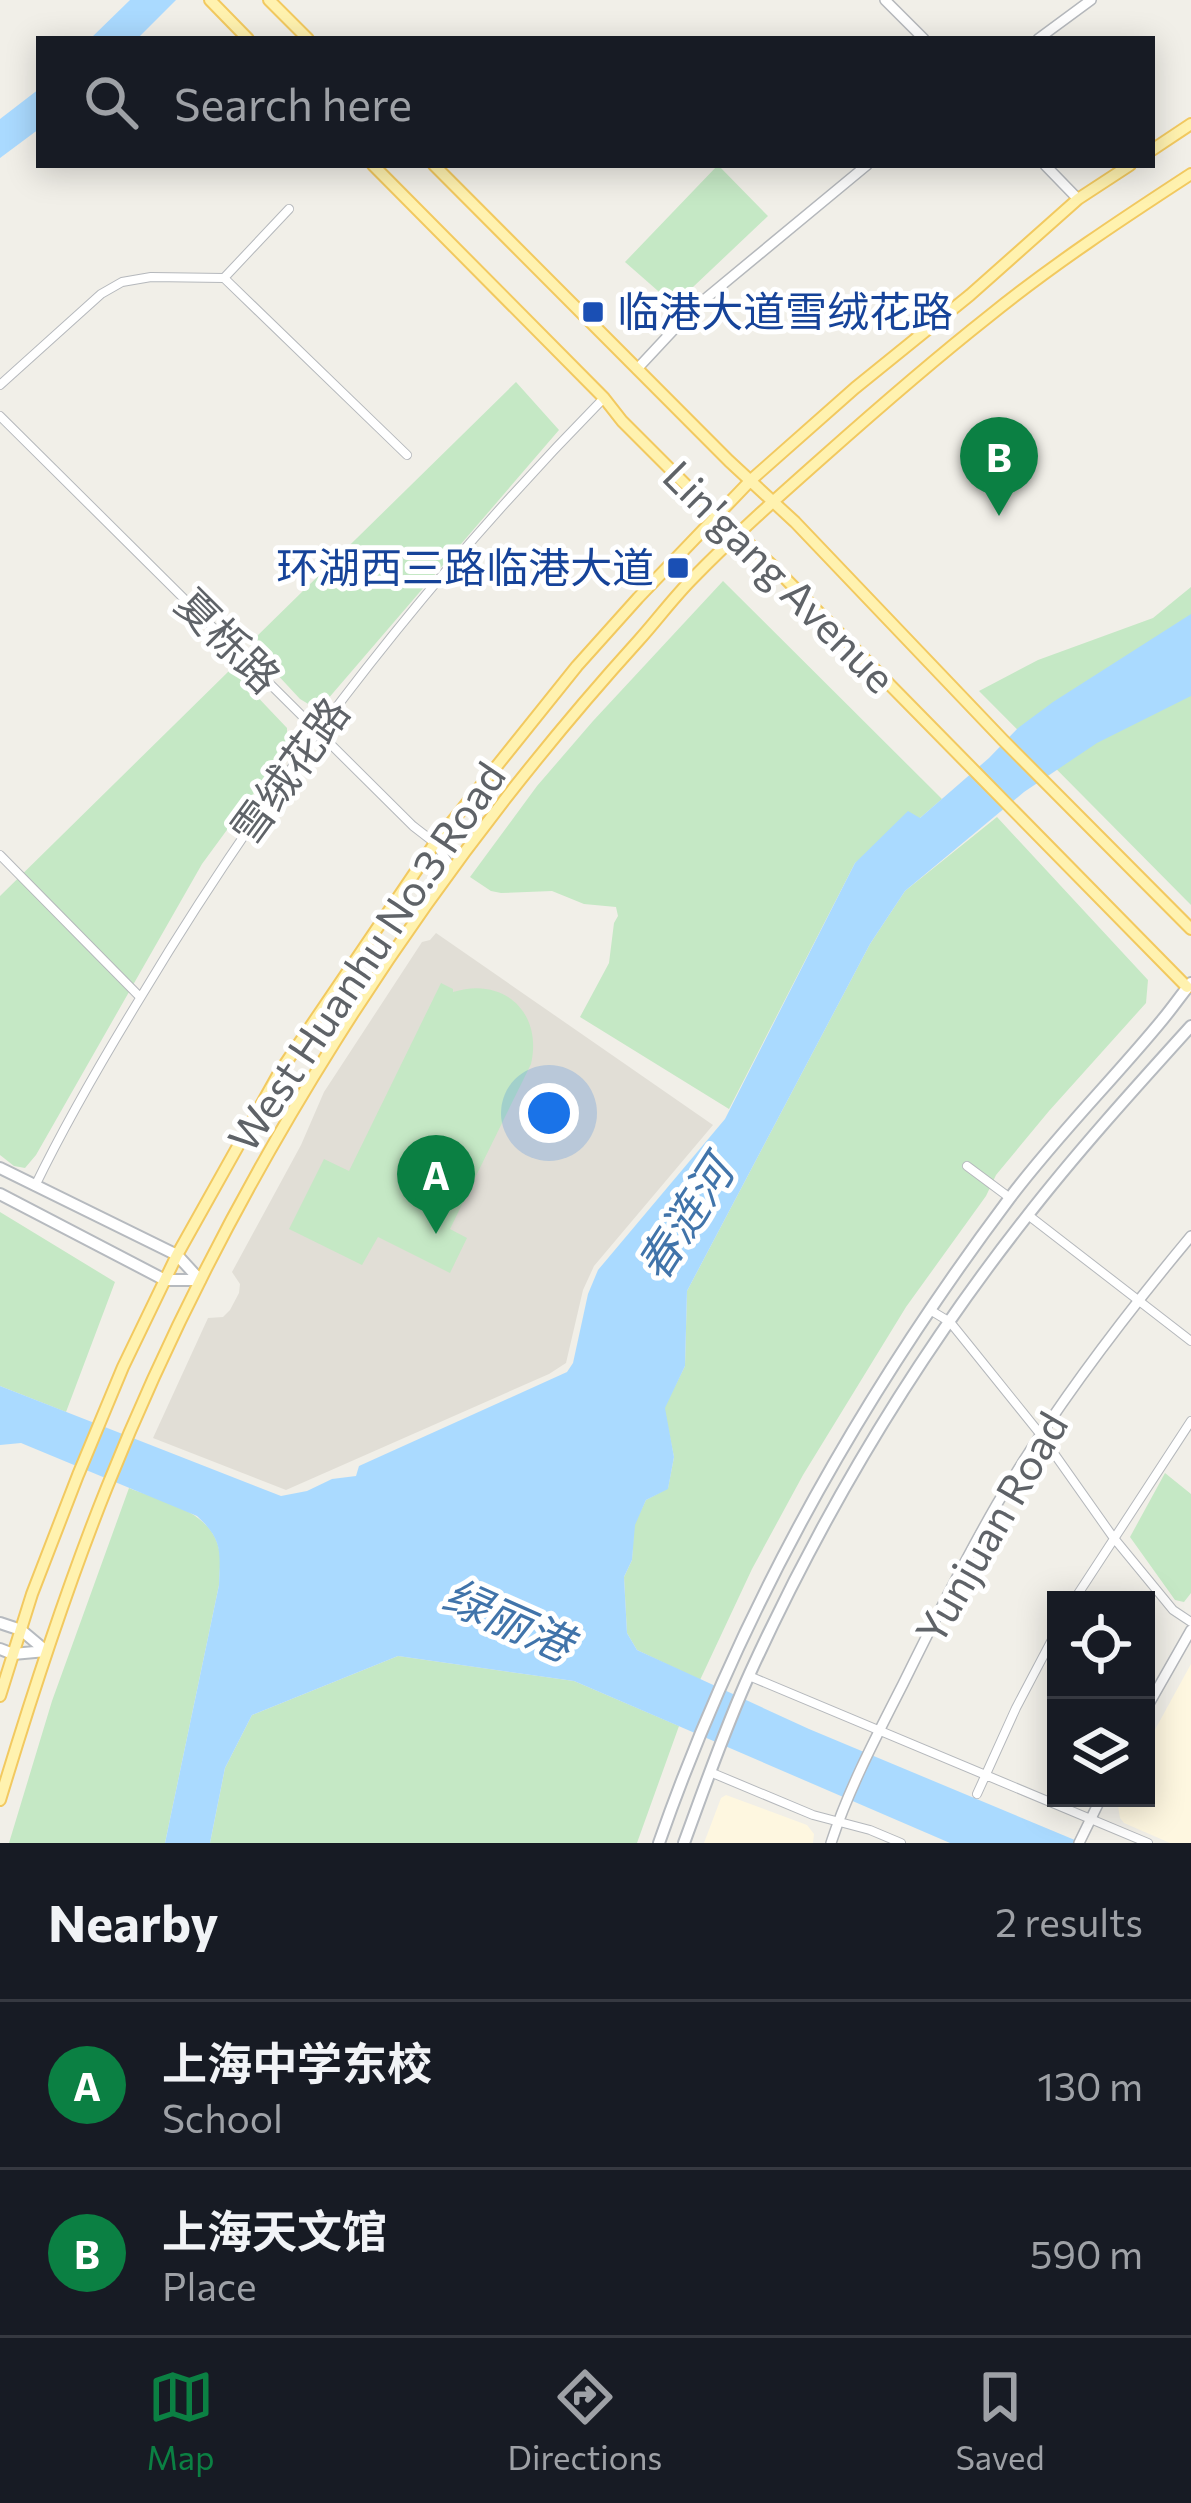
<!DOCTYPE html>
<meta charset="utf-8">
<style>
:root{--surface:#171b24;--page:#20242c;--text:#f1f3f6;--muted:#9ea1a6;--line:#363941;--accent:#0b8043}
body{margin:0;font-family:Commissioner,"Noto Sans SC",sans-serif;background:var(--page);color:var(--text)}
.controls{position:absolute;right:36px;bottom:36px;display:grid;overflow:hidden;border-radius:0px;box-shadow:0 6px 30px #0003}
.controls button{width:108px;height:108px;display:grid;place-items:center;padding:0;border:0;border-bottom:3px solid var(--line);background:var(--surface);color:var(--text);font:60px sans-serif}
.you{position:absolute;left:549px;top:1113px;width:42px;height:42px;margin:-30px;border:9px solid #fff;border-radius:50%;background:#1a73e8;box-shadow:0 0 0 18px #1a73e833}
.badge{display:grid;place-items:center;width:78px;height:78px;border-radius:50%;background:var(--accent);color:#fff;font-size:39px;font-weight:700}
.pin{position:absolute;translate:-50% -99px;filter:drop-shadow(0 3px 6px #0008)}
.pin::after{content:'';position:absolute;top:63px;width:42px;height:36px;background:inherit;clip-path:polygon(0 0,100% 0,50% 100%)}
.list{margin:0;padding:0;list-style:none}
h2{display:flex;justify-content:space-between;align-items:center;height:156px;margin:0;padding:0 48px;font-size:51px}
h2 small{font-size:39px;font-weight:400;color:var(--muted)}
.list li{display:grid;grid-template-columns:78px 1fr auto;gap:36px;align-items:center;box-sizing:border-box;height:168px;padding:0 48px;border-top:3px solid var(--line)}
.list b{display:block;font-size:45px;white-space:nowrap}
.list p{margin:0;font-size:39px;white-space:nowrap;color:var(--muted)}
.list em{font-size:39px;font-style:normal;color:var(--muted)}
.icon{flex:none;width:66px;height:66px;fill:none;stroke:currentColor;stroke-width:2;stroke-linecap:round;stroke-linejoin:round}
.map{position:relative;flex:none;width:1191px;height:1843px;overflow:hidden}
.search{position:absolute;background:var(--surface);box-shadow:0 6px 30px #0003;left:36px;right:36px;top:36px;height:132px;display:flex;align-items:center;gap:30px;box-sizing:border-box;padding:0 42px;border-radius:0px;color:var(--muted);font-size:45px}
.sheet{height:492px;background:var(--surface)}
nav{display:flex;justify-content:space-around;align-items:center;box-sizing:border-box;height:168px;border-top:3px solid var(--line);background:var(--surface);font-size:33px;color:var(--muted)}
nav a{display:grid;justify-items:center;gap:6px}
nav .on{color:var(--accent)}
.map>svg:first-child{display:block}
.commercial{fill:#fef7e0}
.education{fill:#e1ded6}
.green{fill:#c5e8c5}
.water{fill:#aadaff}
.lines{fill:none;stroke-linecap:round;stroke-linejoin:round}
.minor-casing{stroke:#b5b8bc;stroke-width:10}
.tertiary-casing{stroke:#b5b8bc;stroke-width:12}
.secondary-casing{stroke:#b6babf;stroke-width:14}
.primary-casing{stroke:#f2c960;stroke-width:14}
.minor{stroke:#fff;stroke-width:8}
.tertiary{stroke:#fff;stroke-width:9}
.secondary{stroke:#fff;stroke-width:10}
.primary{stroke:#fff2af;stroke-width:10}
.transit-dot{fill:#1a4fb4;stroke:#fff;stroke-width:4.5}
.labels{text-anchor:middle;stroke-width:10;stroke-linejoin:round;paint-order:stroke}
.transit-label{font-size:42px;fill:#164399;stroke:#fff;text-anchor:start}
.street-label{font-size:42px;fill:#5f6368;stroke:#fff}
.water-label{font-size:45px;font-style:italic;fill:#4174aa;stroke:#fff}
</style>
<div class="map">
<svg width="1191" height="1843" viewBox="0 0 1191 1843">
<rect width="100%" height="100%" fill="#f1efe8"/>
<path class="commercial" d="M1191 1664V1843H1170L1124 1823 1120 1818 1118 1806 1121 1798H1146V1746Z
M726 1795 807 1825 814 1834 813 1843H704L721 1798Z"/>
<path class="education" d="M436 933 713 1125 594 1266 583 1290 566 1363 549 1374 286 1490 153 1438 208 1318 223 1317 230 1310 239 1293 240 1284 232 1272 301 1145 324 1092 422 942 430 940Z"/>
<path class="green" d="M718 165 768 216 674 305 625 262Z
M516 382 559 430 327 700 315 708 300 699 249 644Z
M723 581 942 799 920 818 855 863 729 1109 580 1017 609 963 614 923 618 916 616 907 584 904 552 891 501 893 491 891 470 877 537 786 593 721Z
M1191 587V905L979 691 1038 660 1153 618Z
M231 669 287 728V748L202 864 36 1155 25 1168 14 1166 0 1155V896Z
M997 817 1148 980 1146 1003 1049 1111 996 1175 986 1196 906 1307 803 1475 752 1569 700 1680 637 1650 627 1633 624 1577 632 1560 634 1525 646 1500 668 1488 674 1457 664 1408 685 1366 687 1291 870 944 905 891Z
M441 983 453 989V992C503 976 543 1012 531 1064L450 1229 467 1238 450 1273 378 1237 362 1265 289 1229 324 1159 349 1171Z
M0 1212 115 1282 66 1412 0 1386Z
M1165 1473 1191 1494V1593L1184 1602 1175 1600 1130 1537Z
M129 1488C164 1502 215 1511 220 1555 221 1564 219 1575 219 1585L165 1843H9L52 1701Z
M398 1656 574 1681 679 1726 637 1843H210L225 1768 252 1715Z"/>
<path class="water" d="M130 0H176L137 39H90Z
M39 89V129L0 158V119Z
M1191 614V696L1097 743 1024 792 905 891 870 944 687 1291 685 1366 665 1408 674 1457 668 1489 646 1500 635 1525 632 1560 624 1577 627 1633 637 1650 809 1729 1082 1843H950L574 1681 398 1656 252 1715 225 1768 210 1843H165L219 1585C220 1551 223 1540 197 1516L21 1443 0 1445V1386L281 1496 307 1491 332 1479 356 1476 359 1466 567 1372 573 1363 588 1294 598 1270 725 1119 855 863 908 811 920 818 989 758 1018 728 1053 702Z"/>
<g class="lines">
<g class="minor-casing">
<path id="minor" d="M224 278 289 209
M0 385 101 294 122 282 151 277 224 278 407 455
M0 416 413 826 435 843 452 868
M0 855 140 997
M967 1166 1010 1198
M35 1186C67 1120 104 1057 142 995 272 778 427 578 604 398
M1028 1215 1191 1341
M930 1310 950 1322 971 1348 1041 1435 1113 1537 1173 1610 1191 1622
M1074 1600 1191 1421
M749 1676 1148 1843
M710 1772 813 1815 870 1830 901 1843
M977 1794 1016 1708 1056 1632"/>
</g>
<g class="tertiary-casing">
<path id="tertiary" d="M885 0 924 39
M1038 39 1091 0
M1045 165 1078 199
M637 369 693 309 867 165
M1146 1709 1191 1630
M831 1843C849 1788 877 1735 903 1684 933 1623 963 1563 997 1504 1053 1409 1121 1320 1191 1236
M1079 1843 1101 1798"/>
</g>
<g class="secondary-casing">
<path id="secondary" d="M0 1168 177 1255 200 1280
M0 1194 165 1280H200
M0 1623 21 1630 46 1651
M0 1649 13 1654 46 1651
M659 1843C740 1611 862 1395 1009 1199 1057 1135 1113 1080 1163 1019 1173 1007 1181 995 1191 983
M684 1843C705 1786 725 1728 750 1673 823 1513 915 1359 1024 1220 1076 1153 1134 1089 1191 1026"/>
</g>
<g class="primary-casing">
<path id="primary" d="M210 0 248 39
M269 0 308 39
M1152 150 1191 124
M373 165 604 398 622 421 695 494 776 569 1187 987
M434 165 729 461 795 522 1003 740 1191 929
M0 1696 32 1594 78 1475 123 1367 177 1255 279 1073 435 843 577 666 638 598 751 480 855 388 970 295 1078 199 1130 165
M0 1800C32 1694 66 1589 107 1487 230 1180 417 885 639 640 657 620 674 597 693 578 734 536 778 497 822 458 876 410 931 362 988 317 1052 265 1122 219 1191 174"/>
</g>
<use href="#minor" class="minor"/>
<use href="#tertiary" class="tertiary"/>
<use href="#secondary" class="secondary"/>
<use href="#primary" class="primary"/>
</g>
<g class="transit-dot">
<rect x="581" y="300" width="24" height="24" rx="6"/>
<rect x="666" y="556" width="24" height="24" rx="6"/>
</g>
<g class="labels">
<g class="transit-label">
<text x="617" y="327">临港大道雪绒花路</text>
<text x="654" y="583" text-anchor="end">环湖西三路临港大道</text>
</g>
<g class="street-label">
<text transform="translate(779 577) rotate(45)" y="15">Lin'gang Avenue</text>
<text transform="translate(228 641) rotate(45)" y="15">夏栎路</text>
<text transform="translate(290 771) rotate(-54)" y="15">雪绒花路</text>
<text transform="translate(367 957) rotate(-56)" y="15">West Huanhu No.3 Road</text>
<text transform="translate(992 1528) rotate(-60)" y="15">Yunjuan Road</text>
</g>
<g class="water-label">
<text transform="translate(685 1219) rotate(-57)" y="16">春涟河</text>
<text transform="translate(508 1620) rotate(24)" y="16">绿丽港</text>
</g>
</g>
</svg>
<div class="controls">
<button><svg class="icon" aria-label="locate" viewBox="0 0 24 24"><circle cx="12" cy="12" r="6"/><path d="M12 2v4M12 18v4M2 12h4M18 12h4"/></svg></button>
<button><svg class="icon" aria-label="layers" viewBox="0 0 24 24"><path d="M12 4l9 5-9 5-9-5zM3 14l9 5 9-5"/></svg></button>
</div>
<div class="you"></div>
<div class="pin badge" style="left:436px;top:1234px">A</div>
<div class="pin badge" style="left:999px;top:516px">B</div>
<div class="search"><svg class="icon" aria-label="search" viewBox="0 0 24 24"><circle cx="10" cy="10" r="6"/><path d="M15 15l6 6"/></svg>Search here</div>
</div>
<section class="sheet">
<h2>Nearby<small>2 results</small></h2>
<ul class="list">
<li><span class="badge">A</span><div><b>上海中学东校</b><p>School</p></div><em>130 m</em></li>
<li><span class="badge">B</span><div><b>上海天文馆</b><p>Place</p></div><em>590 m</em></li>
</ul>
</section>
<nav>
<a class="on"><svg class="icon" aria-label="map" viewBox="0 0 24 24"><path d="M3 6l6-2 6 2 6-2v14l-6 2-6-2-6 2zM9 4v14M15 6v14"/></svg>Map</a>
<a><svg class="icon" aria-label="directions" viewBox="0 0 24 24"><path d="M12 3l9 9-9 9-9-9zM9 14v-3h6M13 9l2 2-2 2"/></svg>Directions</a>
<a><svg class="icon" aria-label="saved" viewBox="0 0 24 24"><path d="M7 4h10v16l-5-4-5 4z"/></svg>Saved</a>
</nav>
